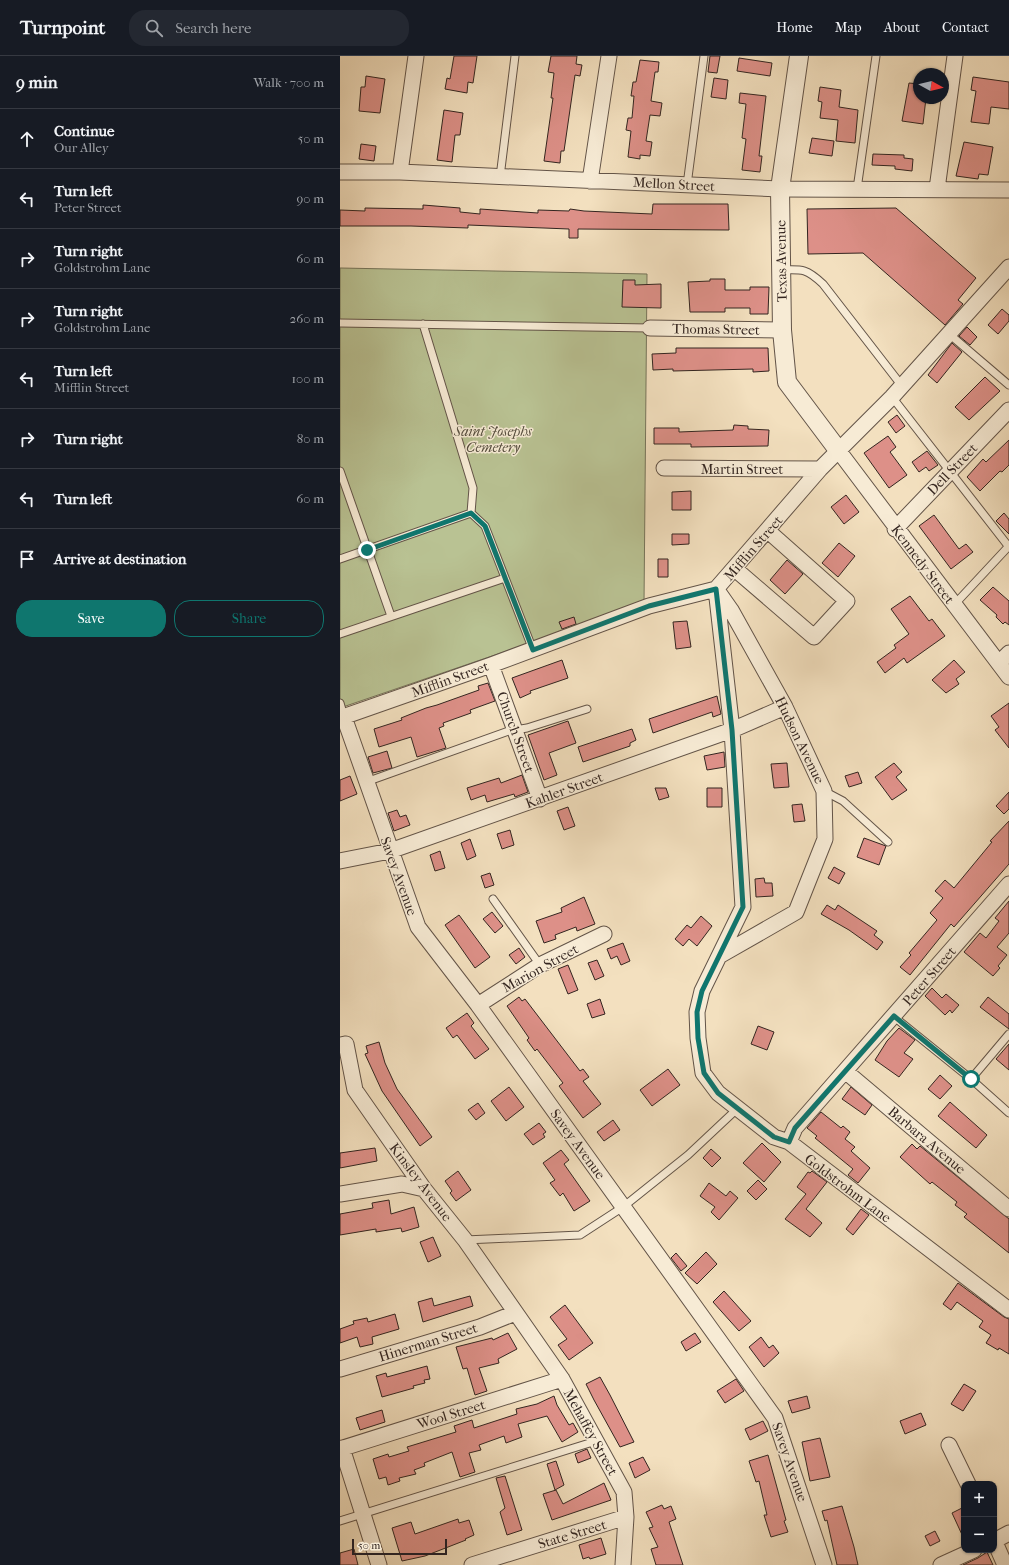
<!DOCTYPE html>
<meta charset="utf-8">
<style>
:root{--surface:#171b24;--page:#242831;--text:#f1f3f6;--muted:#9ea1a6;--line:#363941;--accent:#0f766e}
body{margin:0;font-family:"IM FELL French Canon",serif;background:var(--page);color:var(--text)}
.controls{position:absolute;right:12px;bottom:12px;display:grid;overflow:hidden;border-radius:8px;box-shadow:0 1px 3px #0004}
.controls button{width:36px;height:36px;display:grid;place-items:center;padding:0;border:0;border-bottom:1px solid var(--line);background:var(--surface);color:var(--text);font:20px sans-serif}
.compass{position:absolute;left:573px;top:12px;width:36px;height:36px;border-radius:50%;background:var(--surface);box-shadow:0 1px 3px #0004;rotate:98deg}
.scale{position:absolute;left:12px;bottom:10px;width:95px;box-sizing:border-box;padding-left:4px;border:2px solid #332520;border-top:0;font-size:11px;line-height:14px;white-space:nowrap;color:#332520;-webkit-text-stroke:3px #f7ebd5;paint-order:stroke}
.stop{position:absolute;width:12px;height:12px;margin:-9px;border:3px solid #0f766e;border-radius:50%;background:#fff}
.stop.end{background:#0f766e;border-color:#fff;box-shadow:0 1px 4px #0008}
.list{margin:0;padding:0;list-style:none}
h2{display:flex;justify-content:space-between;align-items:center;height:52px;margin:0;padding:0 16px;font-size:17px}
h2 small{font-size:13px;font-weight:400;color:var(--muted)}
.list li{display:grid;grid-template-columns:26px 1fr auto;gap:12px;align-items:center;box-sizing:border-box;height:60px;padding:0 16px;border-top:1px solid var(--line)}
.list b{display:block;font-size:15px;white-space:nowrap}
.list p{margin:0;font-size:13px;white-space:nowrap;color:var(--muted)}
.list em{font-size:13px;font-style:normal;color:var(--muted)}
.actions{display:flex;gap:8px;padding:12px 16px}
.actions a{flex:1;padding:9px 0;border:1px solid var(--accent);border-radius:16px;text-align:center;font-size:14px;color:var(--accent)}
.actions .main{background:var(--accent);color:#fff}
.icon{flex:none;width:22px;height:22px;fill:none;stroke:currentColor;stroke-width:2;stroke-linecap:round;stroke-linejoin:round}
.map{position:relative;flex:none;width:669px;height:1509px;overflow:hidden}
header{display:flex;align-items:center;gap:24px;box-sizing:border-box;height:56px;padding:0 20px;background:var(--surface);border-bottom:1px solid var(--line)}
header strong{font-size:19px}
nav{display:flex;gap:22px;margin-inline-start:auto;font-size:14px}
.search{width:280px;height:36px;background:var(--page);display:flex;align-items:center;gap:10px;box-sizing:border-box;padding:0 14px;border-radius:16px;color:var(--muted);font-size:15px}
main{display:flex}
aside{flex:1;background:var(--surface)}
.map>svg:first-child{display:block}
.green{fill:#b9c293;stroke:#76745a}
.building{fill:#dd9088;stroke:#332520}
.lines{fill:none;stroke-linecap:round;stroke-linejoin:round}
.service-casing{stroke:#635448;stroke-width:9}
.minor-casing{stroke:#635448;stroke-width:17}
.tertiary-casing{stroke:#635448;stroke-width:20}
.service{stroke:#f7ebd5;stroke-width:7}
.minor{stroke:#f7ebd5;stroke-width:15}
.tertiary{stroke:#f7ebd5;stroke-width:18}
.route{stroke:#0f766e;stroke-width:5}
.labels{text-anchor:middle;stroke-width:3;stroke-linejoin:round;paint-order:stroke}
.street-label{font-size:14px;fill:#332520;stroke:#f7ebd5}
.park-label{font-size:14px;font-style:italic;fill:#544c3d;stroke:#f7ebd5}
</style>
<header>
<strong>Turnpoint</strong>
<div class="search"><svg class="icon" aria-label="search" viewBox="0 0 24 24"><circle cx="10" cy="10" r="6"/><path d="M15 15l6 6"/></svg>Search here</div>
<nav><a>Home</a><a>Map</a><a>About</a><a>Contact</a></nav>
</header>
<main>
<aside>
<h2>9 min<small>Walk · 700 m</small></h2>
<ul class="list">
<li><svg class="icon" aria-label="ahead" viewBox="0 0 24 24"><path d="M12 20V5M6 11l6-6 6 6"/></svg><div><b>Continue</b><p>Our Alley</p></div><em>50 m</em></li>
<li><svg class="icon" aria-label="left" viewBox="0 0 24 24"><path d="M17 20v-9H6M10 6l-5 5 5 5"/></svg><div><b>Turn left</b><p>Peter Street</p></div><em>90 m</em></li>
<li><svg class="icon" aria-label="right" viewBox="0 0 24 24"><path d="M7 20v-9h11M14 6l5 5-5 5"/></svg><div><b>Turn right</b><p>Goldstrohm Lane</p></div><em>60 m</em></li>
<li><svg class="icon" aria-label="right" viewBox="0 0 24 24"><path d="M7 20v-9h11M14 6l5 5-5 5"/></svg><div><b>Turn right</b><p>Goldstrohm Lane</p></div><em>260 m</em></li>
<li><svg class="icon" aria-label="left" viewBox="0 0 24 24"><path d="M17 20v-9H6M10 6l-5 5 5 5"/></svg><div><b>Turn left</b><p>Mifflin Street</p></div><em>100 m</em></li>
<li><svg class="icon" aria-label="right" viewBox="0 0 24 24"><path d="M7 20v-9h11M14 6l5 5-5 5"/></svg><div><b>Turn right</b></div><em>80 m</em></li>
<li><svg class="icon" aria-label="left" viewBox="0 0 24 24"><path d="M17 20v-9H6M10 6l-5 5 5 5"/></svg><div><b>Turn left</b></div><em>60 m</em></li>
<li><svg class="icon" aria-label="arrive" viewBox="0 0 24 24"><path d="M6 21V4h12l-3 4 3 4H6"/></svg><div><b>Arrive at destination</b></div></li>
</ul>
<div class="actions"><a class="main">Save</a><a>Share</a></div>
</aside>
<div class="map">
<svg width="669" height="1509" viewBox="0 0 669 1509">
<rect width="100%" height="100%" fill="#f3e0bf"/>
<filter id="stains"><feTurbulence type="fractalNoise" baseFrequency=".005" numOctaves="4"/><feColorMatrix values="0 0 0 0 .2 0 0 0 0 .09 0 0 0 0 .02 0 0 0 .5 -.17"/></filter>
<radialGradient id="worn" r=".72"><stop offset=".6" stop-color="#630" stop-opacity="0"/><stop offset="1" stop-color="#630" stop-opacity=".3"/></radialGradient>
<path class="green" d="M0 212 307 218 304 548 0 652Z"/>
<path class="building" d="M114 0H137L133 27 128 26 127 37 105 33 107 22 110 23Z
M211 0H237L236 8 242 9 240 20 235 19 224 95H221L220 107 204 105 213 42H211L214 17 208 16Z
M370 0H380L377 17 368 16Z
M399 2 432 7 430 20 397 15Z
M300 4 319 6 318 16H315L311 45 322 47 320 60 310 59 306 85 312 86 310 100 300 99V103L288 101 291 75 286 74 288 62H292L294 40H291L293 26H296Z
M26 20 45 23 40 57 19 55 21 31H25Z
M633 21 669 26V53L651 51 649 68 631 66 636 35 631 34Z
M374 22 388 24 386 43 371 41Z
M569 27 579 28V42H586L583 68 562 65Z
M480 31 501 34 499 51 518 54 515 87 496 85 498 64 480 62 482 46 478 45Z
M400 37 426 40 419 100H422L420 116 402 114 406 83 402 82 406 48 399 47Z
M104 54 123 57 120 79H115L112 106 97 104Z
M472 82 494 85 492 100 469 97Z
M624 86 653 91 648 119 639 118 638 123 616 120Z
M21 88 36 90 34 105 19 103Z
M533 98 564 99V102L573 103 572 115 555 113V110L532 109Z
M313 148H388L389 174 238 173V182H229V173L128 169V172L71 170H0V154L25 155V152L83 153V149L120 152V156L140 158V153L198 157V154L229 155 230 153 244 155 312 158Z
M556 152 636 222 618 244 623 248 605 269 523 197 468 198 467 153Z
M370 223H385V234H410V231H429L428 258H410V252H385V256H350L348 226 370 225Z
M283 224H295V229L321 228V252L282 251Z
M662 253 669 259V265L658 278 648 269Z
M627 271 637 281 630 289 619 280Z
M612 287 622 296 597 327 588 319Z
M336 292H428L429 315 413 316V313L333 315V313L313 314 312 298 336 297Z
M645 321 660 335 629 364 615 351Z
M557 359 565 370 556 377 548 366Z
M394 369 408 370V373L429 374 428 390 351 391V388H314V372H339V376L364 375 393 374Z
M548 380 556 391 550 396 567 419 549 432 524 397Z
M669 384V409L662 416 660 415 640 435 627 421 643 403 646 406Z
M587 395 598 409 589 415 586 411 579 416 572 406Z
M351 435V454H332V436Z
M506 439 519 456 504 468 491 451Z
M664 457 669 463V478L656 465Z
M594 459 619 493 626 488 633 496 611 513 579 470Z
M332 478H349V488L332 489Z
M499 487 515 500 498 521 482 507Z
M318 503H328V521H318Z
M447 504 463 518 445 538 430 524Z
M653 531 669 545V569L665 566 663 568 656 561 657 559 640 544Z
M570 540 589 565 592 563 605 580 567 607 564 602 545 617 537 606 556 592 554 589 569 578 551 553Z
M234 561 236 568 222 573 219 566Z
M347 565 351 591 336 593 333 566Z
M222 604 228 622 190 635 191 637 180 642 172 622Z
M614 604 625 616 616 623 619 628 606 637 592 624Z
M148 627 155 645 130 654 131 657 103 667 104 670 99 672 106 692 77 701 71 681 39 691 34 673 62 664 61 662 86 652 97 649 139 634 138 630Z
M377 640 381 658 373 661 372 656 313 677 309 663Z
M669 647V692L655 674 659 671 651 660Z
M228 665 236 687 209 697 217 719 204 724 188 679Z
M292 673 296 684 290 687V690L243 706 238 691Z
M47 695 52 712 33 717 28 701Z
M384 696 385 711 367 714 364 700Z
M447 707 449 731 434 732 431 708Z
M554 707 562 716 556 721 567 734 552 744 535 721Z
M518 716 522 727 509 731 505 720Z
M182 719 188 736 175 741 174 738 147 746 145 739 131 744 127 732 159 722 161 727Z
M10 720 17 738 0 745V724Z
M315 732H326L329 741 319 744Z
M367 732H382V751H367Z
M669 736V753L664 758 656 750Z
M462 748 465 765 454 766 452 749Z
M228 751 235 770 224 774 217 755Z
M57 754 60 761 66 759 70 769 54 775 48 757Z
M669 765V808L614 871 611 868 570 919 560 911 571 899 569 897 597 864 590 857 603 842 595 835 605 824 614 832 652 786 650 785Z
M170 774 174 789 162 793 157 778Z
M524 782 546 790 539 809 517 801Z
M130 783 136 800 127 804 121 787Z
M100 795 105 812 95 815 90 799Z
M494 811 505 817 499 828 488 822Z
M150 817 154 829 145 832 141 820Z
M424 822 425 827H432L433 840 416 841 415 823Z
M244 841 255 868 237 875 236 871 215 879 216 883 204 887 196 865 222 856 221 852Z
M669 845V877L657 891 667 899 658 910 660 912 653 920 624 896 640 877 646 882 659 865 655 862Z
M487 849 495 854 498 849 537 875 534 879 543 886 537 894 509 874 481 858Z
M152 856 163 870 155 877 143 863Z
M119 859 150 901 135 912 105 869Z
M361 860 372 870 357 890 349 883 343 890 335 883 347 869 351 872Z
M283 887 290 905 281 909 277 900 271 903 267 893Z
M179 892 185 901 176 908 169 899Z
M257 904 264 920 255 924 248 907Z
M228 909 238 934 228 938 218 913Z
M592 932 602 942 606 938 619 949 612 957 610 954 605 959 585 940Z
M179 941 182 945 185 943 240 1015 243 1013 249 1021 243 1025 261 1048 243 1062 219 1030 223 1027 197 993 195 995 187 984 189 982 167 950Z
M648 941 669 958V973L640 951Z
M260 943 265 958 252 962 247 948Z
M127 957 134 967 131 970 149 993 135 1003 117 979 113 982 106 972Z
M418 970 434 976 427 994 411 988Z
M559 972 575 984 564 997 573 1003 559 1021 535 1004 547 985Z
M39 986 45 1007 57 1033 92 1081 80 1090 42 1035 25 998 28 997 26 990Z
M669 988V1014L656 1003Z
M328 1013 340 1029 312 1050 300 1034Z
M600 1019 612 1030 600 1043 588 1033Z
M169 1031 184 1051 166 1065 151 1045Z
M511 1031 532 1049 525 1059 502 1043Z
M610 1046 647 1079 636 1092 598 1060Z
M138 1047 145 1057 136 1064 128 1054Z
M481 1056 501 1072 503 1070 510 1076 505 1083 515 1091 511 1095 530 1112 518 1127 508 1119 513 1113 475 1082 477 1080 467 1072Z
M273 1064 280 1074 264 1085 257 1076Z
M199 1067 206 1076 203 1078 205 1081 193 1089 184 1078Z
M422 1087 441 1106 424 1126 403 1107Z
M572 1088 577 1093 580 1090 669 1163V1197L624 1161 627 1158 615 1149 617 1146 592 1126 590 1128 560 1101Z
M35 1092 37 1105 0 1112V1097Z
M371 1093 381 1102 372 1111 363 1102Z
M221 1094 229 1104 224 1108 250 1145 234 1155 223 1137 220 1140 210 1127 215 1124 203 1107Z
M118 1115 131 1134 116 1145 110 1137 112 1135 105 1125Z
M472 1115 487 1126 466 1153 482 1167 470 1181 445 1163 466 1138 457 1131 468 1116 470 1117Z
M418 1124 427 1133 416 1144 407 1135Z
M369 1127 386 1140 390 1135 398 1142 379 1164 371 1156 375 1151 360 1140Z
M49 1144 51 1158 74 1151 79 1171 62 1176 61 1172 36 1176V1173L0 1179V1158L33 1152 32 1147Z
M521 1153 529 1159 513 1179 506 1173Z
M93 1181 101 1200 88 1206 80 1186Z
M366 1196 377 1208 357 1228 345 1217Z
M336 1197 347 1210 341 1215 331 1202Z
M618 1227 664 1261 669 1263V1298L659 1292 658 1294 646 1287 651 1279 639 1271 643 1265 617 1246 611 1254 603 1248Z
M384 1235 411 1265 399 1275 373 1246Z
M130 1240 133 1250 83 1266 78 1246 92 1242 94 1250Z
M225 1249 253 1287 229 1304 218 1289 227 1283 210 1261Z
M55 1258 59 1273 32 1281 33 1288 20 1291 17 1281 0 1287V1273L14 1268 13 1265 27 1262 28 1266Z
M168 1277 177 1293 158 1303 159 1307 139 1312 147 1335 135 1339 127 1312 123 1313 116 1291 152 1282 153 1284Z
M355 1277 361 1286 346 1295 341 1286Z
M421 1281 429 1292 433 1289 439 1297 424 1311 409 1291Z
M87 1310 90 1323 84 1324 85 1327 73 1330 74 1332 42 1341 36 1320 46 1317 47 1321Z
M260 1321 270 1339 294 1386 280 1391 254 1344 246 1328Z
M396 1323 404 1335 385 1347 377 1335Z
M624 1328 636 1335 623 1355 611 1348Z
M214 1340 217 1349 229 1369 233 1367 238 1376 222 1386 207 1360 178 1368 182 1381 166 1387 164 1380 139 1389 141 1394 129 1397 135 1416 120 1421 112 1396 84 1407 85 1410 74 1414 76 1418 59 1422 60 1425 48 1429 46 1421 39 1423 33 1403 48 1398 49 1401 69 1395 67 1391 116 1376 114 1370 132 1364 134 1372 177 1358 176 1353 197 1348Z
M467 1340 470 1352 452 1357 448 1345Z
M42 1354 45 1366 20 1374 16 1362Z
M581 1357 586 1369 565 1378 560 1365Z
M423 1365 428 1375 410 1384 405 1373Z
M480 1382 490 1421 470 1425 462 1386Z
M247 1393 251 1402 238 1407 235 1398Z
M428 1399 446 1464 444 1465 448 1476 431 1481 424 1459H427L419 1425 416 1426 409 1405Z
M303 1401 310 1414 295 1422 289 1407Z
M216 1405 224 1429 215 1434 207 1408Z
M165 1420 182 1474 167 1479 160 1456 165 1452 156 1422Z
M264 1427 271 1444 212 1464 203 1438 216 1434 223 1448Z
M322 1449 324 1453 331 1450 336 1463 329 1466 343 1509H316L311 1493 318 1491 309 1472 313 1471 306 1456Z
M502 1450 514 1491 518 1509H497L487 1464 485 1465 482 1455Z
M624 1451V1483L612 1457Z
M118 1463 119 1467 129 1464 134 1479 125 1483 126 1484 85 1500 62 1505 52 1472 71 1466 75 1478Z
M595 1475 600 1485 590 1490 585 1480Z
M261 1482 266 1498 250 1503 249 1501 243 1503 239 1489Z
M14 1493 18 1509H0V1497Z
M647 1496 653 1509H623L638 1502Z"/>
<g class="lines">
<g class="service-casing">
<path id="service" d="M160 121 175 0
M347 129 364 0
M517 133 536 0
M442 214C463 213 467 213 483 228L562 330
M0 267 310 272
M83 268 133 432 131 457 145 470 193 594
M608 277 669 329
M552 341 669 491
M0 415 51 560
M0 503 131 457
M614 549 669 490
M0 578 165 522
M0 647 4 661
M175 674 187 672 247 653
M26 726 174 673
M484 735 503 745 548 786
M153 843 200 909
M553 960 631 1023 669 1057
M631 1023 669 978
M125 1184 240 1179 283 1151 348 1099 397 1053
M0 1465 256 1385"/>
</g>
<g class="minor-casing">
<path id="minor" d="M0 116H60L440 133 669 134
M60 116 76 0
M250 125 269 0
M597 133 615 0
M310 272 442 274
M498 394 669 621
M324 412 480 413
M555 473 669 354
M395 513 474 581 507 545 428 475
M376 533 392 674 403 851 362 935 357 956 358 982 363 1017 378 1037 434 1081 449 1086 669 1254
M377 534 391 554 445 651 484 735 485 783 456 856 381 899
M659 607 669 597
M151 609 200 743
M4 661 78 871 138 949 435 1362 484 1509
M0 662 151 609 309 550 376 533 480 413 552 341 669 211
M0 805 50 795 392 674 445 651
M138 949 200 909 264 878
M0 989 6 988 15 1034 84 1133 125 1184 222 1323 284 1436 286 1461 283 1509
M505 1015 669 1153
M449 1086 455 1072 669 828
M0 1138 62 1128 84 1133
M0 1313 140 1271 175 1257
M609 1389 628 1428
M2 1392 39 1509
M0 1393 222 1323
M654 1484 665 1509
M654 1485 669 1477
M132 1509 286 1461
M601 1509 634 1494"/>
</g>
<g class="tertiary-casing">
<path id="tertiary" d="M459 0 440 133 442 274 447 326 498 394"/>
</g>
<use href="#service" class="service"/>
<use href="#minor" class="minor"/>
<use href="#tertiary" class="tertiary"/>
</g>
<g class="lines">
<path class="route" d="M27 494 131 457 145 470 193 594 309 550 376 533 392 674 403 851 362 935 357 956 358 982 364 1017 378 1037 434 1081 449 1086 455 1072 554 960 631 1023"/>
</g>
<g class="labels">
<g class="street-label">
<text transform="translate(334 128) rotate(3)" y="5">Mellon Street</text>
<text transform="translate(441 205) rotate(-91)" y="5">Texas Avenue</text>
<text transform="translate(376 273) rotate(1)" y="5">Thomas Street</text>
<text x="402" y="418">Martin Street</text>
<text transform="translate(612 413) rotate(-46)" y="5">Dell Street</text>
<text transform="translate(413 492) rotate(-49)" y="5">Mifflin Street</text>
<text transform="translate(583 508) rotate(53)" y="5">Kennedy Street</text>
<text transform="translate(110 623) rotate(-20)" y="5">Mifflin Street</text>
<text transform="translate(176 676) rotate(70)" y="5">Church Street</text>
<text transform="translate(460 684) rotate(64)" y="5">Hudson Avenue</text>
<text transform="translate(224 734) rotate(-20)" y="5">Kahler Street</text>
<text transform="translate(59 820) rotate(70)" y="5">Savey Avenue</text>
<text transform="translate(200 912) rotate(-29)" y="5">Marion Street</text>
<text transform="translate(589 920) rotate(-49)" y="5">Peter Street</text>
<text transform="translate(587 1084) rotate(40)" y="5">Barbara Avenue</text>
<text transform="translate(238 1088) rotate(54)" y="5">Savey Avenue</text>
<text transform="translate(81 1126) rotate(53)" y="5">Kinsley Avenue</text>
<text transform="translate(508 1132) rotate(37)" y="5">Goldstrohm Lane</text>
<text transform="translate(88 1286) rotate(-17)" y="5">Hinerman Street</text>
<text transform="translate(111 1358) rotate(-17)" y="5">Wool Street</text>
<text transform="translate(251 1376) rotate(61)" y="5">Mehaffey Street</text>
<text transform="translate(450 1406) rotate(71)" y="5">Savey Avenue</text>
<text transform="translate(232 1478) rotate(-17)" y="5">State Street</text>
</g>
<g class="park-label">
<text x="153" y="380">Saint Josephs<tspan x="153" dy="16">Cemetery</tspan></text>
</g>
</g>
<rect width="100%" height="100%" filter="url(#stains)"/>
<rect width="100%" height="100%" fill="url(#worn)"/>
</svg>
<div class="controls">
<button>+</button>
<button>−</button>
</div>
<svg class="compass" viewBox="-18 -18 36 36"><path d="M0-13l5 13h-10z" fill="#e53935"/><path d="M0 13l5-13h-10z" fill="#9ea1a6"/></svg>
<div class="scale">50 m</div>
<div class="stop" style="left:631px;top:1023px"></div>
<div class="stop end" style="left:27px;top:494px"></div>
</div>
</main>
